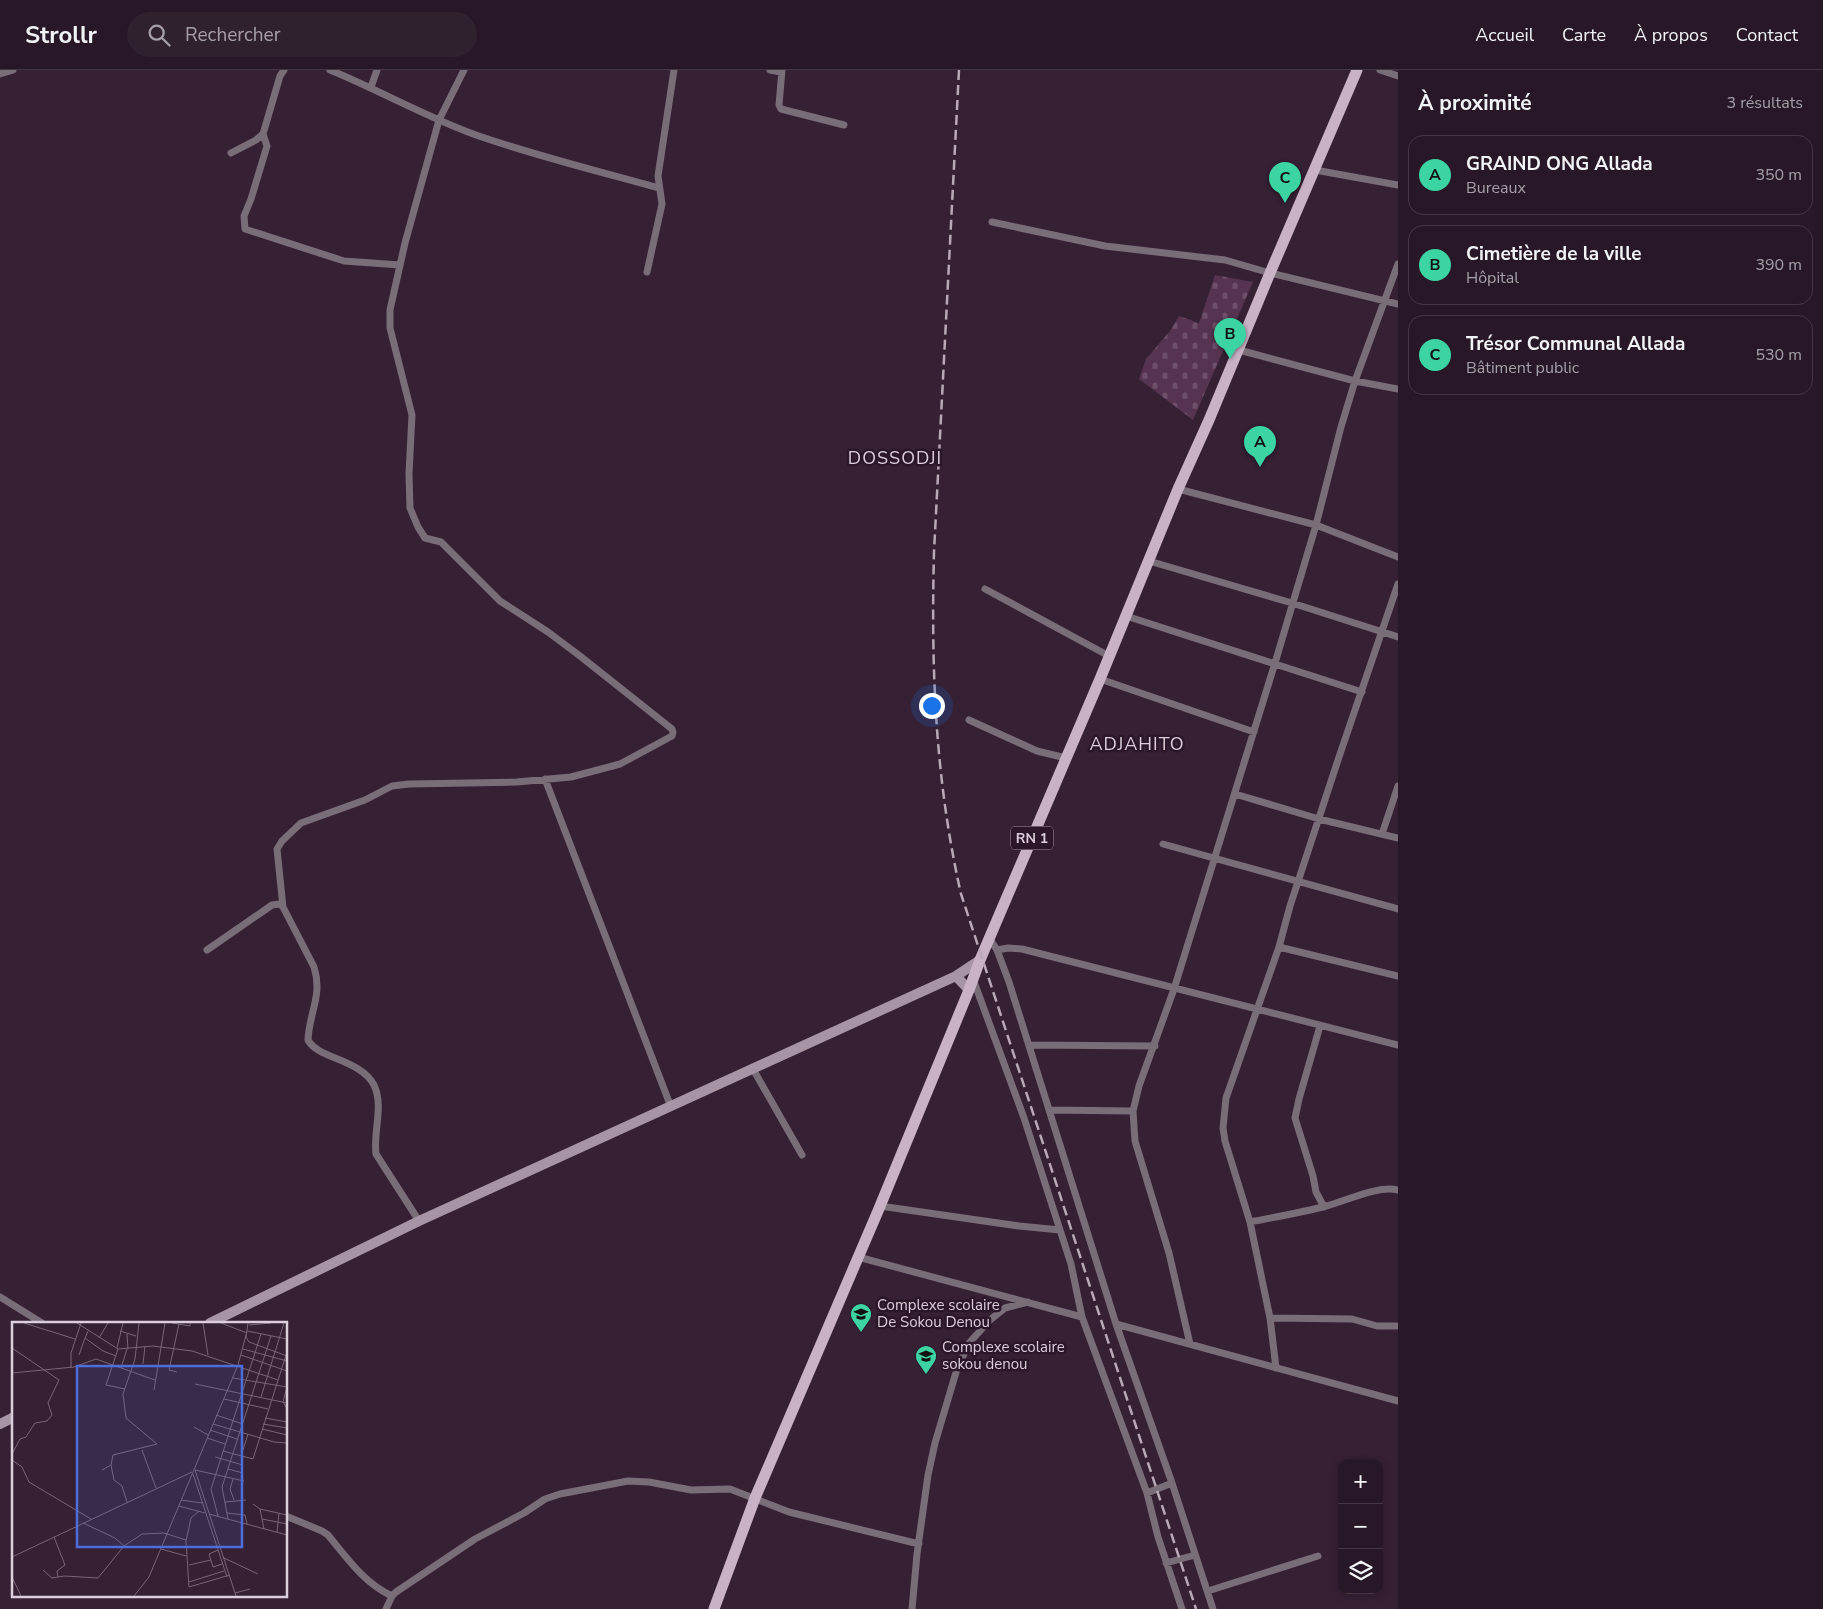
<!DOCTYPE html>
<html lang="fr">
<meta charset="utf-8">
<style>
:root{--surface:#281827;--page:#30212f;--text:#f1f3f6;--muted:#a5a0a7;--line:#443744;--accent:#3dd4a3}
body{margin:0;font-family:"Nunito Sans",sans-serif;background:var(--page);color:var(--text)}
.controls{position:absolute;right:15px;bottom:15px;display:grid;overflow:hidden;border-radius:10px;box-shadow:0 2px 8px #0003}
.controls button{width:45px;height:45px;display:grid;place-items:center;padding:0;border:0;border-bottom:1px solid var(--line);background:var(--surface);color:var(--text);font:25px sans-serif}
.you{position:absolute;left:931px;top:635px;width:18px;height:18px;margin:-12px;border:4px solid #fff;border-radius:50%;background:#1a73e8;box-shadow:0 0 0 8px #1a73e833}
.badge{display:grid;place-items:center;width:32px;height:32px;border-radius:50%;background:var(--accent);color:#111;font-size:16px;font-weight:700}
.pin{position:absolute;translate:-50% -41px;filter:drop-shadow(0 1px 2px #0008)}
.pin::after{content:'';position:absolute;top:26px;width:18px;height:15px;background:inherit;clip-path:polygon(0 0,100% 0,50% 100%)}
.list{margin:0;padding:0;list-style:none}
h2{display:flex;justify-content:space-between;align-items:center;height:65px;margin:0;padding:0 20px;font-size:21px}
h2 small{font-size:16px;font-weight:400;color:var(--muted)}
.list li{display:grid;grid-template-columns:32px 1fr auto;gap:15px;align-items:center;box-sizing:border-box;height:80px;margin:0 10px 10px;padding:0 10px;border:1px solid var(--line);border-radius:15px}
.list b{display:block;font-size:19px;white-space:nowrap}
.list p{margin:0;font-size:16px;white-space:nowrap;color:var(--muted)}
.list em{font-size:16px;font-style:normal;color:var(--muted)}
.icon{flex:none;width:28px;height:28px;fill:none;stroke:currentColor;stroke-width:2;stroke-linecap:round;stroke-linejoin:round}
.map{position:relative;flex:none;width:1398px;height:1539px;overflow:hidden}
header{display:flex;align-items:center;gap:30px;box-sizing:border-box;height:70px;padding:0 25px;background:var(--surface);border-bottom:1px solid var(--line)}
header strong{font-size:24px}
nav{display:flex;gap:28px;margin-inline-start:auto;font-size:18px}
.search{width:350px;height:45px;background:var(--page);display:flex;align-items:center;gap:12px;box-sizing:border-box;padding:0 18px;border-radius:28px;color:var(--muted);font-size:19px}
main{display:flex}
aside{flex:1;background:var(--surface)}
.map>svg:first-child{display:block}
.cemetery{fill:url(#cemetery-stones)}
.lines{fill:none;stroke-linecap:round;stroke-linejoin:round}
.street{stroke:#796d77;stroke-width:7}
.secondary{stroke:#a794a4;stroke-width:10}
.primary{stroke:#cab2c6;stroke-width:11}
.rail{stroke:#b9a9b7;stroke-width:2.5;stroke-dasharray:10 5;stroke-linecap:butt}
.labels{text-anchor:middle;stroke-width:5;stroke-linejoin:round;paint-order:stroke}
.shield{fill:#2c172a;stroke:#a797a5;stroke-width:1}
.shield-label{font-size:14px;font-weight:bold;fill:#dcceda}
.poi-label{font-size:15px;fill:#dcceda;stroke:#2c172a;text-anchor:start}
.quarter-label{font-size:18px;letter-spacing:1px;fill:#dcceda;stroke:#2c172a}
.inset-road{fill:none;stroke:#786676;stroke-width:1}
.view{fill:#4d6ed8;fill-opacity:0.15;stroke:#4d6ed8;stroke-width:2.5}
.inset-edge{fill:none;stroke:#dcceda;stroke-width:2.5}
</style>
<header>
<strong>Strollr</strong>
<div class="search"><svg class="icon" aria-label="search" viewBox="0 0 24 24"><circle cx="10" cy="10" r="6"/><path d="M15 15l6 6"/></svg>Rechercher</div>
<nav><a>Accueil</a><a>Carte</a><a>À propos</a><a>Contact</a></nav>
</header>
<main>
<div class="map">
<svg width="1398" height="1539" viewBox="0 0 1398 1539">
<defs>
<pattern id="cemetery-stones" width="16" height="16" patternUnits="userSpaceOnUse" patternTransform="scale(1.25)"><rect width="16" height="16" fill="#553351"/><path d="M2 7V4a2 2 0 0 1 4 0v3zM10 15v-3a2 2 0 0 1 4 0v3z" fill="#6d4f69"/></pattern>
</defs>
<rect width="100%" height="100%" fill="#362034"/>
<path class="cemetery" d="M1215 205 1253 212 1193 350 1139 309 1146 289 1170 261 1179 246 1199 253Z"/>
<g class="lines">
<path class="street" d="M284 0 280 6 263 64 267 76 251 129 244 146 245 159 344 191 400 195
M330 0C379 20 426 47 476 65 536 86 598 101 659 118
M770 0 781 2
M782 0 779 35 781 39 844 55
M1380 0 1398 6
M0 4 13 0
M371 17 377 0
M231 83 256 70 263 64
M1315 100 1398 115
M992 152 1105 176 1225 190 1270 203 1398 234
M647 202 662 134 658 106 674 0
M1239 280 1355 311 1398 319
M1178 419 1316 455 1398 487
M1149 491 1292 533 1398 567
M985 519 1109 586
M1126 546 1362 622
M1100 609 1254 662
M969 650 1037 681 1066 688
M545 709 671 1037
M1235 724 1319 749 1398 768
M1382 764 1398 716
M1163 774 1398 839
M283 837 277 779 282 771 301 753 365 730 392 716 409 714 517 712 571 707 620 694 672 666 673 662 672 659 580 586 548 562 500 531 441 472 425 468 418 457 410 438 409 404 412 345 390 258V240L405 173 439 50 464 0
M989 868 997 880 1009 912 1116 1254 1172 1413 1213 1539
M1279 877 1398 906
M207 880 272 835 280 834 283 837 314 897C323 925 309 943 308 970 318 989 360 989 374 1015 384 1036 373 1062 376 1084L419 1151
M997 880 1008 878 1022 879 1398 975
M973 909 1024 1048 1071 1194 1082 1247 1147 1423 1158 1467 1182 1539
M1320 956 1299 1029 1295 1048 1313 1106 1316 1122 1324 1137
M1029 975 1155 976
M753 999 802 1085
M1049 1040 1133 1041
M880 1136 1019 1156 1060 1160
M1250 1152C1275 1147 1299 1143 1323 1137 1344 1132 1377 1115 1398 1120
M858 1187 1082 1247
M0 1227 42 1253
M1270 1248 1352 1249 1377 1256H1398
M1116 1254 1398 1331
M1190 1274 1169 1183 1135 1071 1133 1041 1139 1016 1174 919 1275 593 1316 455 1341 357 1355 311 1398 194
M1276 1298 1270 1248 1250 1152 1225 1071 1223 1058 1226 1028 1279 877 1290 836 1339 687 1398 514
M1147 1423 1172 1413
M286 1446 322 1461 328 1465C347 1488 364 1513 392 1526
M1166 1493 1195 1485
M1208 1521 1318 1486
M386 1539 392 1526 396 1522 475 1469 524 1443 545 1429 560 1424 628 1411 649 1412 691 1420 730 1419 789 1442 919 1474
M912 1539 917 1484 928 1405 935 1373 957 1299 969 1273 990 1250 1005 1238 1028 1232"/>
<path class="secondary" d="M956 906 969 920
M210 1253 419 1151 956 906 980 890
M0 1354 14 1347"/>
<path class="primary" d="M714 1539 755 1428 878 1141 969 920 980 890 1100 609 1178 419 1209 350 1270 203 1357 0"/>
<path class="rail" d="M959 0 934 482C931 599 935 709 961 824L1196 1539"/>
</g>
<defs>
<g id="school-pin" transform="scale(1.125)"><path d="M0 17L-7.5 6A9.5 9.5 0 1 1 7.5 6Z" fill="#3dd4a3" stroke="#2c172a"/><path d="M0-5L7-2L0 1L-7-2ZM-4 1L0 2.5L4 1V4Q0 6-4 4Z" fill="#111"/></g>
</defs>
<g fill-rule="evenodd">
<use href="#school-pin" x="861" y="1244"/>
<use href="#school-pin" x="926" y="1286"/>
</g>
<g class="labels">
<rect class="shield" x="1011" y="756.5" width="42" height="23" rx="4"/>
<g class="shield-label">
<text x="1032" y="773">RN 1</text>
</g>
<g class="poi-label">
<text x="877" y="1240">Complexe scolaire<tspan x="877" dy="17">De Sokou Denou</tspan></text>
<text x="942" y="1282">Complexe scolaire<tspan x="942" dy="17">sokou denou</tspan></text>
</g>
<g class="quarter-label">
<text x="895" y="394">DOSSODJI</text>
<text x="1137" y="680">ADJAHITO</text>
</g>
</g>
<g transform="translate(12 1252)">
<rect width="275" height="275" fill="#362034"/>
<path class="inset-road" d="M12 1 63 17M65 1 106 27 141 24 180 29 266 58M160 1 178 4V1M191 1 196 33M209 1 235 11M236 1 234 15 237 20 275 34M237 3 259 1M76 9 73 16 91 29 104 34M108 9 124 14M235 9 275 17M115 12 116 27M87 16 96 1M0 26 47 58 36 81 40 93 35 99 23 101 14 115 8 117 0 132M105 26 111 1M106 27 94 63 113 67M231 27 275 39M67 33 73 16M229 33 275 49M131 42 133 24M59 46V31L69 1M109 46 115 27M165 50 157 48 167 2M0 51 62 45 84 37 143 58M221 56 275 65M183 62 275 81M275 65 271 80 275 87M142 68 153 1M249 75 272 1M212 77 256 87M204 93 231 102M253 96 275 100M201 102 262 120 275 121M251 102 275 106M182 105 196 113M250 107 275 113M198 108 225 117M195 116 213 122M130 128 144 166M211 129 241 137 275 30M229 134 236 112M203 135 231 143M0 138 10 145 17 160 79 197M99 143 101 133 145 122 114 96 111 72 123 37 127 1M216 147 231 151M90 148 99 143 102 158 110 164 115 180M183 148 224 274M183 148 232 159M181 152 215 255M221 157 218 167 222 178M169 178 190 181M213 180 234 178M241 182 248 187 252 207M167 184 193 191M248 187 275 193M187 189 179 196 174 219 177 265 218 253M215 191 233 193 235 202M197 192 275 213M206 194 199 167 249 12M216 197 210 165 259 14M250 197 275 202M71 201 103 216 112 224M265 210 267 191M42 215 53 243 45 249 46 255M149 227 174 234M206 228 197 232 201 245 210 242M0 235 180 150M212 236 246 252M177 243 199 238M31 248 40 256 52 254 86 256 112 224 130 212 152 211 174 218M0 255 9 274M177 260 212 249M223 271 238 267M122 274 137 255 147 231 226 43 234 13"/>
<path class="view" d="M65 44H230V225H65Z"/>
<rect width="275" height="275" class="inset-edge"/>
</g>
</svg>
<div class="controls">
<button>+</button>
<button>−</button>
<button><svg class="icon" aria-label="layers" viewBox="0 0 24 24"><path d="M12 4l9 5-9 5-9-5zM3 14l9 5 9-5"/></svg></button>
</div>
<div class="you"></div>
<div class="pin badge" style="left:1260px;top:397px">A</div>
<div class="pin badge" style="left:1230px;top:289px">B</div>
<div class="pin badge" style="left:1285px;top:133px">C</div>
</div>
<aside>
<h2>À proximité<small>3 résultats</small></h2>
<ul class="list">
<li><span class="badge">A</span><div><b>GRAIND ONG Allada</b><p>Bureaux</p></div><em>350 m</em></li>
<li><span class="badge">B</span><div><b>Cimetière de la ville</b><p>Hôpital</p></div><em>390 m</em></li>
<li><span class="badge">C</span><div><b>Trésor Communal Allada</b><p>Bâtiment public</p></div><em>530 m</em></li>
</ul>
</aside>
</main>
